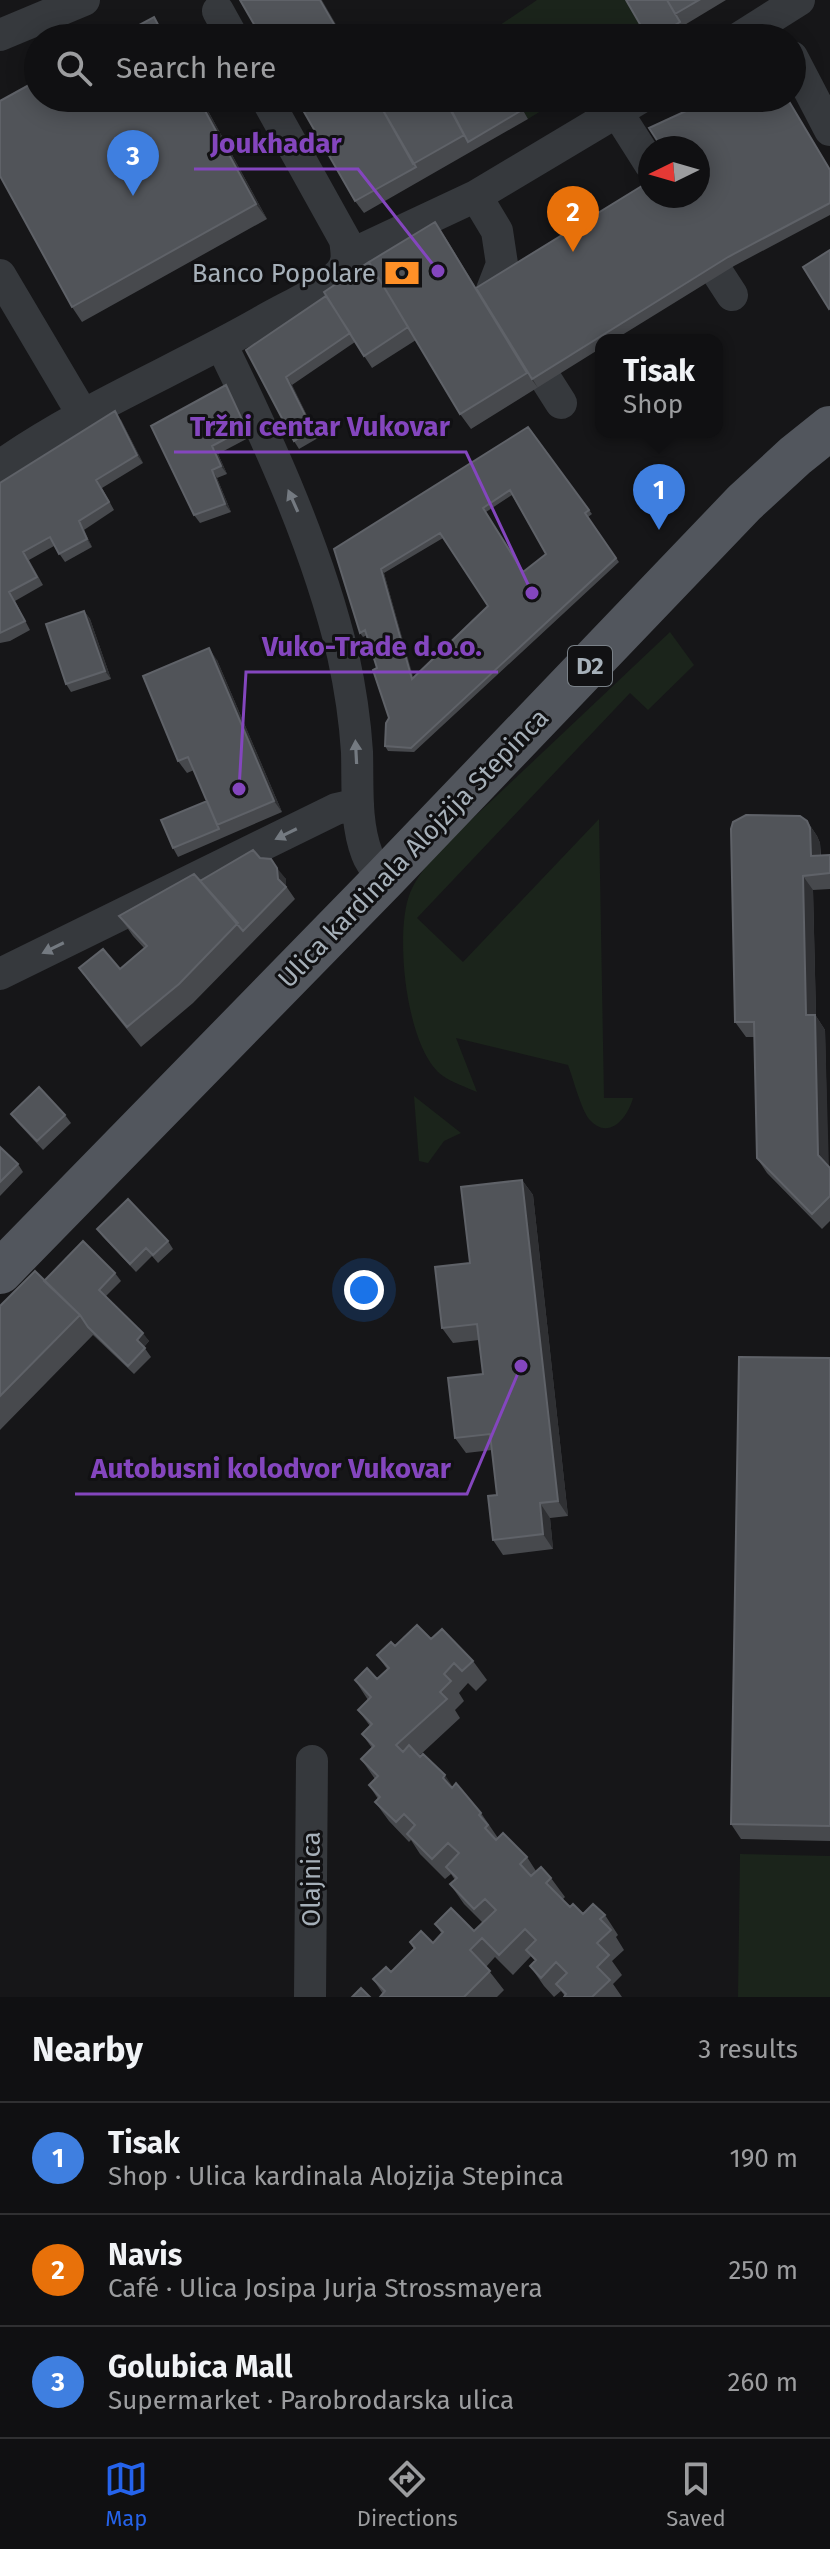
<!DOCTYPE html>
<meta charset="utf-8">
<style>
:root{--surface:#101012;--page:#1e1e20;--text:#f1f3f6;--muted:#9c9d9f;--line:#303032;--accent:#2563eb}
body{margin:0;font-family:"Fira Sans",sans-serif;background:var(--page);color:var(--text)}
.compass{position:absolute;left:638px;top:136px;width:72px;height:72px;border-radius:50%;background:var(--surface);box-shadow:0 4px 20px #0003;rotate:265deg}
.you{position:absolute;left:364px;top:1290px;width:28px;height:28px;margin:-20px;border:6px solid #fff;border-radius:50%;background:#1a73e8;box-shadow:0 0 0 12px #1a73e833}
.badge{display:grid;place-items:center;width:52px;height:52px;border-radius:50%;background:var(--accent);color:#fff;font-size:26px;font-weight:700}
.pin{position:absolute;translate:-50% -66px;filter:drop-shadow(0 2px 4px #0008)}
.pin::after{content:'';position:absolute;top:42px;width:28px;height:24px;background:inherit;clip-path:polygon(0 0,100% 0,50% 100%)}
.popup{position:absolute;left:595px;top:334px;width:128px;height:104px;box-sizing:border-box;display:grid;place-content:center;border-radius:16px;background:var(--surface);filter:drop-shadow(0 2px 6px #0005);font-size:26px;white-space:nowrap;color:var(--muted)}
.popup b{font-size:30px;color:var(--text)}
.popup::after{content:'';position:absolute;left:50%;top:100%;margin-left:-16px;border:16px solid transparent;border-top-color:var(--surface)}
.list{margin:0;padding:0;list-style:none}
h2{display:flex;justify-content:space-between;align-items:center;height:104px;margin:0;padding:0 32px;font-size:34px}
h2 small{font-size:26px;font-weight:400;color:var(--muted)}
.list li{display:grid;grid-template-columns:52px 1fr auto;gap:24px;align-items:center;box-sizing:border-box;height:112px;padding:0 32px;border-top:2px solid var(--line)}
.list b{display:block;font-size:30px;white-space:nowrap}
.list p{margin:0;font-size:26px;white-space:nowrap;color:var(--muted)}
.list em{font-size:26px;font-style:normal;color:var(--muted)}
.icon{flex:none;width:44px;height:44px;fill:none;stroke:currentColor;stroke-width:2;stroke-linecap:round;stroke-linejoin:round}
.map{position:relative;flex:none;width:830px;height:1997px;overflow:hidden}
.search{position:absolute;background:var(--surface);box-shadow:0 4px 20px #0003;left:24px;right:24px;top:24px;height:88px;display:flex;align-items:center;gap:20px;box-sizing:border-box;padding:0 28px;border-radius:44px;color:var(--muted);font-size:30px}
.sheet{height:440px;background:var(--surface)}
nav{display:flex;justify-content:space-around;align-items:center;box-sizing:border-box;height:112px;border-top:2px solid var(--line);background:var(--surface);font-size:22px;color:var(--muted)}
nav a{display:grid;justify-items:center;gap:4px}
nav .on{color:var(--accent)}
.map>svg:first-child{display:block}
.green{fill:#1b241b}
.lines{fill:none;stroke-linecap:round;stroke-linejoin:round}
.street{stroke:#36393d;stroke-width:32}
.primary{stroke:#52565d;stroke-width:44}
.wall{fill:#47494d;fill-rule:evenodd}
.shaded-wall{fill:#2f3033}
.building{fill:#515459;stroke:#5f6268;stroke-width:2;fill-rule:evenodd}
.oneway{fill:#747a81}
.labels{text-anchor:middle;stroke-width:6;stroke-linejoin:round;paint-order:stroke}
.shield{fill:#111113;stroke:#798087;stroke-width:2}
.shield-label{font-size:24px;font-weight:bold;fill:#a6b0b9}
.poi-label{font-size:26px;fill:#a6b0b9;stroke:#111113;text-anchor:end}
.street-label{font-size:26px;fill:#a6b0b9;stroke:#111113}
.leader{fill:none;stroke:#8446be;stroke-width:3}
.callout-dot{fill:#8446be;stroke:#111113;stroke-width:3}
.callout-label{font-size:28px;text-anchor:middle;font-weight:bold;fill:#8446be;stroke:#111113;stroke-width:6;stroke-linejoin:round;paint-order:stroke}
</style>
<div class="map">
<svg width="830" height="1997" viewBox="0 0 830 1997">
<rect width="100%" height="100%" fill="#161618"/>
<path class="green" d="M537 0H627L649 38H481Z
M516 98H562L528 119Z
M670 632 694 665 648 710 630 693 417 918 463 962 599 819 604 1098H633C628 1117 609 1142 589 1119 581 1109 573 1078 568 1065L456 1038 477 1092C466 1087 453 1083 443 1076 406 1050 394 933 410 893 415 880 426 867 433 856Z
M414 1096 461 1133 444 1141 428 1163 419 1161Z
M740 1854 830 1856V1997H738Z"/>
<g class="lines">
<path class="street" d="M218 11 233 38
M0 35 84 0
M739 38 799 0
M792 57 830 130
M617 112 650 164
M476 196 497 231 502 264 492 290
M348 256 476 196 640 98
M0 275 83 415
M719 275 732 295
M221 344C270 444 317 547 343 655 350 687 355 720 357 752 358 785 355 823 367 854 370 863 378 872 384 879
M547 381 561 403
M0 466C81 409 175 371 261 322 284 308 321 293 339 274 349 264 347 253 345 240L266 98
M0 974 336 809 358 804
M310 1997 312 1761"/>
<path class="primary" d="M0 1272 384 879 744 503 795 456 830 428"/>
</g>
<path class="wall" d="M626 0H726L663 38H648Z
M38 98H201L267 219 82 322 72 307Z
M296 98H516L528 119 364 213 355 201Z
M714 98H787L830 169V215L734 266 614 340H601V348L471 429 460 414 416 340 372 368 355 342 292 385 318 438 299 449 294 441 246 350 445 237 476 288 698 196Z
M231 394 252 436 218 454 227 474 217 478 231 512 200 523 194 515 151 426Z
M121 420 143 463 102 488 114 510 84 530 92 547 65 562 54 546 29 560 43 585 15 601 30 630 10 641 0 643V483Z
M528 427 592 514 588 517 619 562 414 752 388 751 385 746 389 718 377 668 367 635 363 637 360 633 334 549ZM512 495 546 554 523 572 486 512ZM443 538 488 606 413 678 384 573Z
M84 611 90 619 111 679 71 692 66 684Z
M217 660 282 812 178 857 173 848 207 801 194 770 187 773 178 761Z
M807 821 817 836 820 843 821 855H830V889L813 890 816 1016 825 1030 828 1166 830 1168V1221L822 1229 767 1173 757 1158 754 1037H746L735 1022Z
M260 858 286 879V886L295 899 193 1003 141 1047 93 987 79 968 120 969 144 948 133 936 119 916 200 881Z
M11 1114 65 1115 71 1123 43 1150 17 1122Z
M0 1147 18 1164 23 1172 0 1196Z
M522 1180 533 1195 568 1516 550 1518 553 1549 503 1555 493 1540 497 1495 492 1450 466 1453 455 1438 483 1374 479 1340 453 1343 442 1328 470 1263Z
M97 1229 168 1241 173 1249 158 1263 152 1256 136 1272 103 1237Z
M115 1273 121 1281 106 1296 149 1341 144 1347 151 1357 134 1374 93 1335 0 1430V1306L44 1281Z
M830 1358V1841L741 1839 731 1824Z
M431 1639 473 1661 487 1680 476 1691 468 1683 459 1693 464 1701 455 1710 460 1718 419 1756 481 1813 498 1838 527 1857 536 1871 551 1878 565 1897 562 1900 570 1907 583 1914 605 1915 618 1935 616 1937 624 1950 612 1961 622 1975 613 1984 622 1997H564L565 1996 561 1991 554 1997 544 1986 530 1966 535 1961 531 1956 513 1975 495 1957 486 1967 504 1990 497 1997H380L383 1994 373 1979 391 1972 414 1949 410 1942 433 1943 442 1934 435 1924 474 1931 483 1923 464 1904 450 1884 455 1880 451 1874 445 1879 420 1854 411 1840 409 1842 389 1821 375 1802 378 1799 369 1785 375 1779 361 1759 372 1748 362 1734 370 1726 358 1710 368 1700 355 1680 377 1679 387 1669 377 1655 395 1646Z"/>
<path class="shaded-wall" d="M320 0H322L344 38H342Z
M198 98H201L267 219 256 204Z
M435 222 445 237 538 388 527 373Z
M286 377 292 385 318 438 312 429Z
M226 385 231 394 252 436 246 428Z
M115 411 121 420 143 463 137 455Z
M212 446 218 454 227 474 221 466Z
M212 470 217 478 231 512 225 504Z
M79 521 84 530 92 547 87 539Z
M381 569 384 573 415 683 412 679Z
M84 611 90 619 111 679 105 671Z
M209 648 217 660 282 812 274 801Z
M807 821 817 836 820 843 821 871 811 856Z
M277 868 286 879V887L278 879Z
M803 876 813 890 816 1016 825 1030 829 1170 818 1155 806 1015Z
M522 1180 533 1195 568 1516 558 1501Z
M143 1333 149 1341 143 1348 137 1340Z
M540 1503 550 1518 553 1549 543 1534Z
M445 1775 458 1795 443 1778Z"/>
<path class="building" d="M240 0H320L342 38H262Z
M626 0H667L680 22 653 38H648Z
M667 0H699L675 14Z
M154 17 165 38H115Z
M475 29 480 38H460Z
M38 80V98H198L256 204 72 307 0 176V101Z
M296 98H376L416 167 355 201Z
M376 98H444L464 135 413 164Z
M445 98H515L522 110 468 142Z
M714 98H787L830 170V203L728 257 532 379 476 288 650 181V196H698V148H662L649 128Z
M435 222 527 373 460 414 369 262Z
M830 250V308L829 309 803 267Z
M369 262 408 327 364 356 324 292Z
M326 296 350 333 286 377 312 429 294 441 246 350Z
M226 385 246 428 212 446 221 466 212 470 225 504 194 515 151 426Z
M115 411 137 455 96 480 109 502 79 521 87 539 59 554 50 537 23 552 37 577 9 592 25 621 0 633V483Z
M528 427 589 510 585 513 616 558 411 748 385 746 386 723 389 718 373 670 377 668 365 630 360 633 334 549ZM510 490 546 554 523 572 483 508ZM440 533 488 606 412 679 381 569Z
M84 611 105 671 66 684 46 624Z
M209 648 274 801 217 825 188 757 178 761 143 676Z
M207 801 219 829 173 848 161 820Z
M746 815 800 816 807 821 810 828 811 856 830 855V873L803 876 806 1015H815L818 1155 830 1168V1196L812 1214 757 1158 754 1022H735L731 829 733 822Z
M253 850 260 858 271 859 277 868 278 879 286 887 243 931 200 881Z
M194 874 238 923 179 984 127 1027 79 968 103 949 120 969 147 946 119 916Z
M39 1087 65 1115 37 1141 11 1114Z
M0 1147 18 1164 0 1182Z
M522 1180 558 1501 540 1503 543 1534 493 1540 488 1496 497 1495 490 1434 455 1438 448 1378 483 1374 477 1324 442 1328 435 1267 470 1263 461 1187Z
M128 1199 168 1241 153 1255 146 1248 130 1264 97 1229Z
M83 1241 115 1273 99 1290 143 1333 137 1340 145 1348 128 1366 88 1327 80 1315 44 1281Z
M35 1271 80 1315 0 1396V1306Z
M739 1357 830 1358V1826L731 1824Z
M417 1625 431 1639 442 1629 473 1661 462 1671 454 1663 444 1674 451 1681 440 1692 447 1699 396 1745 403 1752 409 1745 420 1757 423 1754 445 1775 443 1778 452 1788 456 1783 481 1813 479 1815 488 1825 485 1828 496 1840 503 1833 527 1857 520 1864 531 1876 541 1867 551 1878 546 1883 570 1907 573 1904 583 1914 593 1904 605 1915 600 1919 611 1930 597 1943 609 1955 597 1967 610 1980 592 1997H564L566 1994 556 1984 567 1973 556 1962 541 1978 530 1966 536 1960 526 1950 536 1940 525 1929 499 1955 482 1938 470 1950 490 1971 464 1997H380L385 1991 373 1979 386 1967 391 1972 415 1948 410 1942 421 1931 433 1943 443 1932 435 1924 451 1908 474 1931 496 1910 485 1899 474 1909 450 1884 457 1878 446 1867 459 1853 448 1843 432 1859 407 1834 415 1825 404 1814 396 1822 375 1802 380 1797 369 1785 378 1776 361 1759 374 1746 362 1734 372 1724 358 1710 371 1697 355 1680 367 1668 377 1679 389 1668 377 1655 391 1642 395 1646Z
M361 1988 370 1997H352Z"/>
<defs><path id="oneway-solid" d="M-6-.8H1V-3.2L6.5 0L1 3.2V.8H-6Z" transform="scale(2)"/></defs>
<g class="oneway">
<use href="#oneway-solid" transform="translate(293 501) rotate(-114)"/>
<use href="#oneway-solid" transform="translate(356 752) rotate(-93)"/>
<use href="#oneway-solid" transform="translate(286 834) rotate(154)"/>
<use href="#oneway-solid" transform="translate(53 948) rotate(154)"/>
</g>
<defs>
<g id="bank-bare" transform="scale(2.76)"><path d="M-6-4H6V4H-6ZM0-2.3a2.3 2.3 0 1 0 0 4.6a2.3 2.3 0 1 0 0-4.6Z" fill="#ff9027" stroke="#111113" stroke-width="2.5" paint-order="stroke"/></g>
</defs>
<g fill-rule="evenodd">
<use href="#bank-bare" x="402" y="273"/>
</g>
<g class="labels">
<rect class="shield" x="568" y="646" width="44" height="40" rx="6"/>
<g class="shield-label">
<text x="590" y="674">D2</text>
</g>
<g class="poi-label">
<text x="376" y="282">Banco Popolare</text>
</g>
<g class="street-label">
<text transform="translate(413 848) rotate(-46)" y="9">Ulica kardinala Alojzija Stepinca</text>
<text transform="translate(311 1879) rotate(-90)" y="9">Olajnica</text>
</g>
</g>
<path class="leader" d="M438 271L358 169H194M532 593L466 452H174M239 789L246 672H498M521 1366L467 1494H75"/>
<g class="callout-dot">
<circle cx="438" cy="271" r="8"/>
<circle cx="532" cy="593" r="8"/>
<circle cx="239" cy="789" r="8"/>
<circle cx="521" cy="1366" r="8"/>
</g>
<g class="callout-label">
<text x="276" y="153">Joukhadar</text>
<text x="320" y="436">Tržni centar Vukovar</text>
<text x="372" y="656">Vuko-Trade d.o.o.</text>
<text x="271" y="1478">Autobusni kolodvor Vukovar</text>
</g>
</svg>
<svg class="compass" viewBox="-18 -18 36 36"><path d="M0-13l5 13h-10z" fill="#e53935"/><path d="M0 13l5-13h-10z" fill="#9c9d9f"/></svg>
<div class="you"></div>
<div class="pin badge" style="left:659px;top:530px;background:#3f7fe0">1</div>
<div class="popup"><b>Tisak</b>Shop</div>
<div class="pin badge" style="left:573px;top:252px;background:#e8710a">2</div>
<div class="pin badge" style="left:133px;top:196px;background:#3f7fe0">3</div>
<div class="search"><svg class="icon" aria-label="search" viewBox="0 0 24 24"><circle cx="10" cy="10" r="6"/><path d="M15 15l6 6"/></svg>Search here</div>
</div>
<section class="sheet">
<h2>Nearby<small>3 results</small></h2>
<ul class="list">
<li><span class="badge" style="background:#3f7fe0">1</span><div><b>Tisak</b><p>Shop · Ulica kardinala Alojzija Stepinca</p></div><em>190 m</em></li>
<li><span class="badge" style="background:#e8710a">2</span><div><b>Navis</b><p>Café · Ulica Josipa Jurja Strossmayera</p></div><em>250 m</em></li>
<li><span class="badge" style="background:#3f7fe0">3</span><div><b>Golubica Mall</b><p>Supermarket · Parobrodarska ulica</p></div><em>260 m</em></li>
</ul>
</section>
<nav>
<a class="on"><svg class="icon" aria-label="map" viewBox="0 0 24 24"><path d="M3 6l6-2 6 2 6-2v14l-6 2-6-2-6 2zM9 4v14M15 6v14"/></svg>Map</a>
<a><svg class="icon" aria-label="directions" viewBox="0 0 24 24"><path d="M12 3l9 9-9 9-9-9zM9 14v-3h6M13 9l2 2-2 2"/></svg>Directions</a>
<a><svg class="icon" aria-label="saved" viewBox="0 0 24 24"><path d="M7 4h10v16l-5-4-5 4z"/></svg>Saved</a>
</nav>
